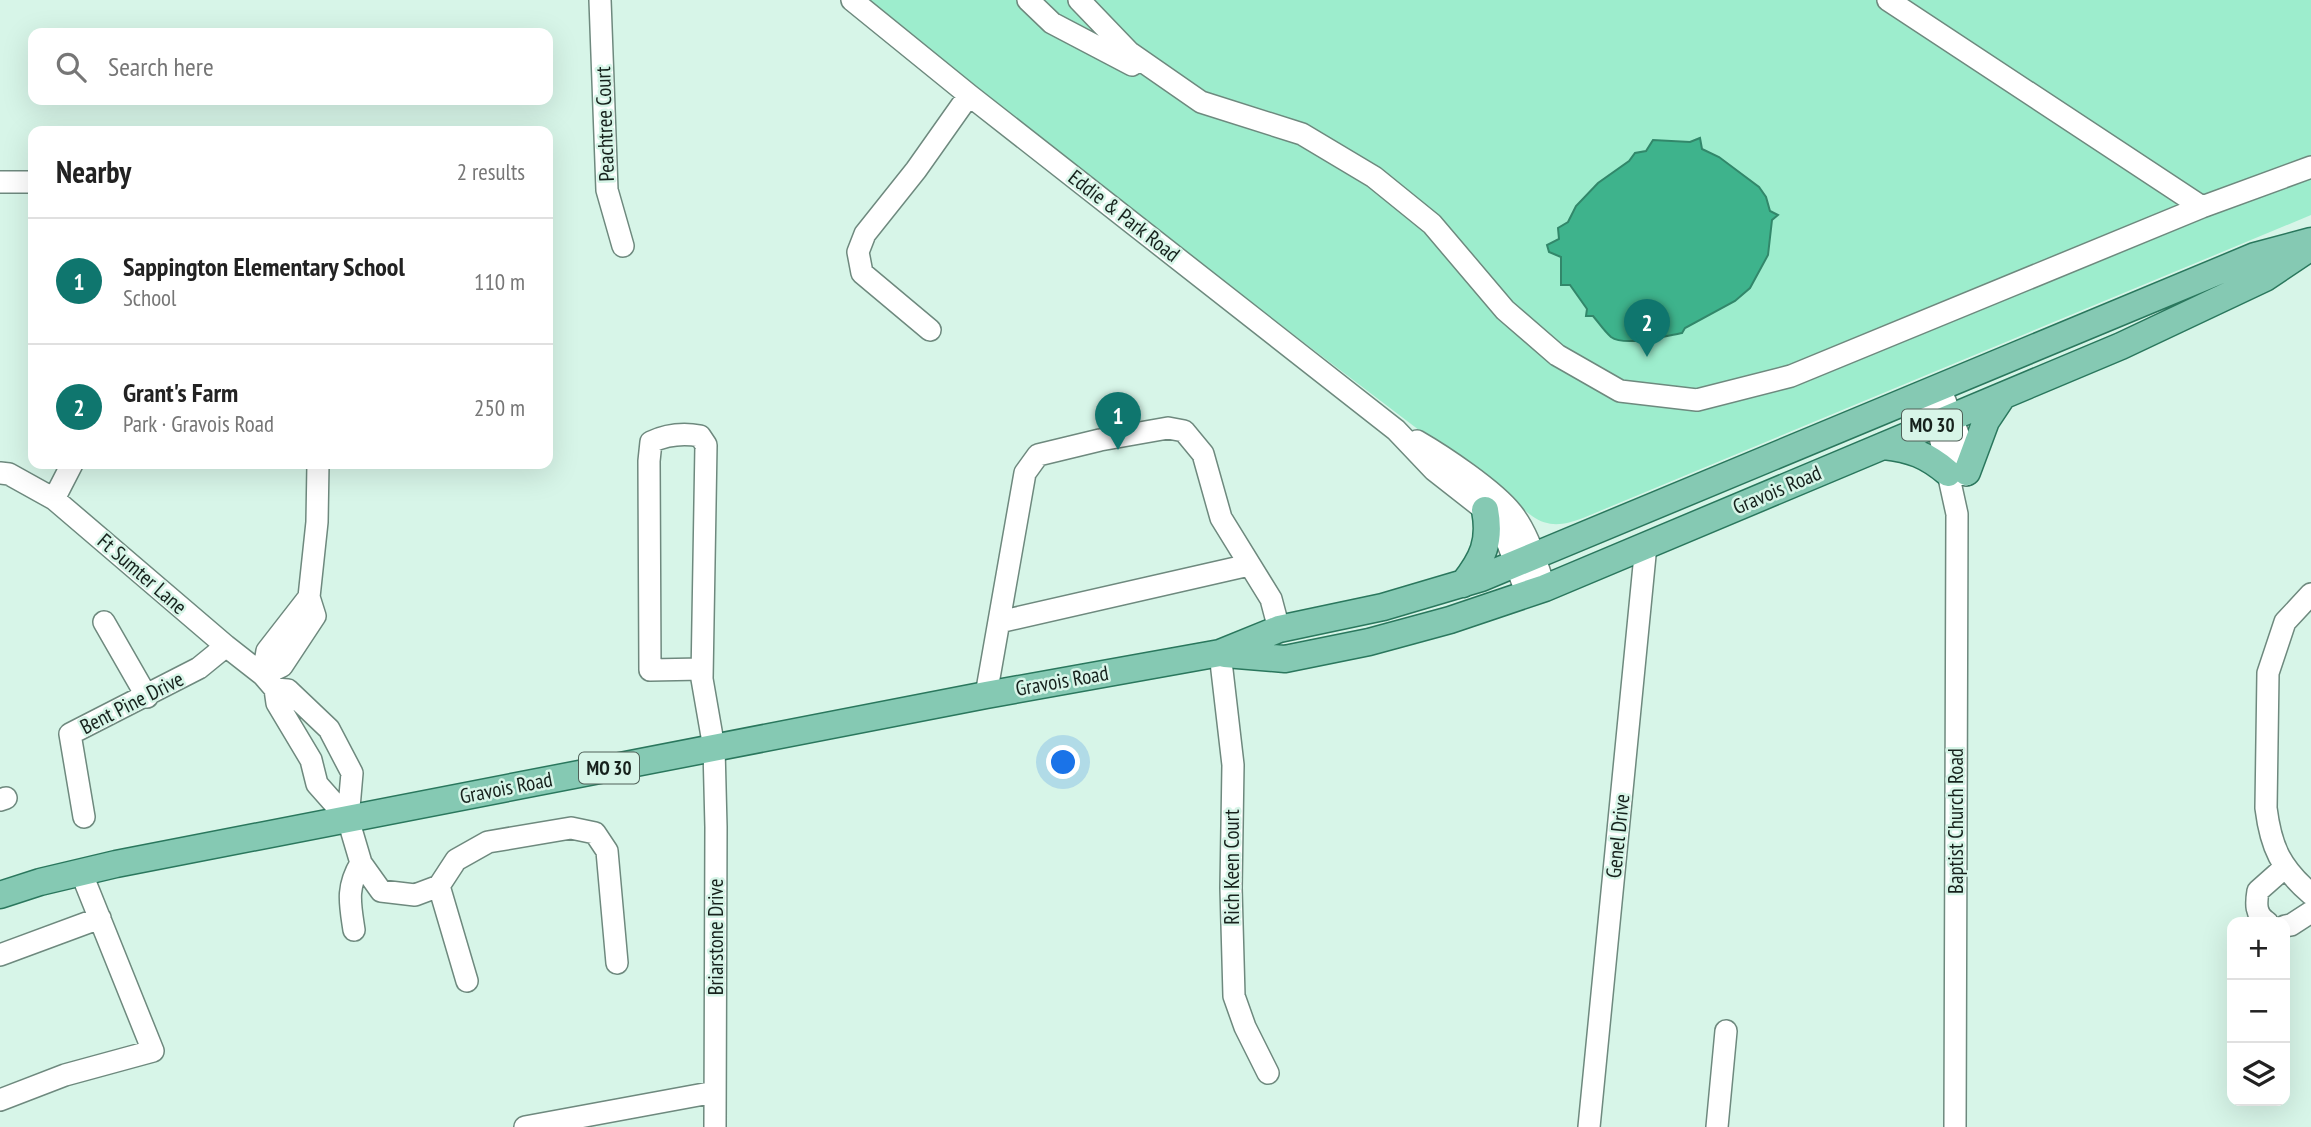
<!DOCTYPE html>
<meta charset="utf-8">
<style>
:root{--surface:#fff;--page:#f2f2f2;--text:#222;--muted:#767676;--line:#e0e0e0;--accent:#0f766e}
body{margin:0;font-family:"PT Sans Narrow",sans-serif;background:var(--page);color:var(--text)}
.controls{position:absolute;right:21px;bottom:21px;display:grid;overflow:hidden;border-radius:14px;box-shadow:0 7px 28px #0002}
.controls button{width:63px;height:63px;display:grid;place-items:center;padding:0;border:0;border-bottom:2px solid var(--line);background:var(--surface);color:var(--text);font:35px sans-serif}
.you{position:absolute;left:1064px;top:763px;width:24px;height:24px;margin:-18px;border:5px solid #fff;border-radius:50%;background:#1a73e8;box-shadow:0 0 0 10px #1a73e833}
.badge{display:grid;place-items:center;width:46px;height:46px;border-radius:50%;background:var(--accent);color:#fff;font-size:23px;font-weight:700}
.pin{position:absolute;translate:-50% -58px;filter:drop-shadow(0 2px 4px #0008)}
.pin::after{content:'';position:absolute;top:37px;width:24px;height:21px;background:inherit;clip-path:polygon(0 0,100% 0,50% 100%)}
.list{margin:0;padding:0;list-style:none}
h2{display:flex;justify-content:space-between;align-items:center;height:91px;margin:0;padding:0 28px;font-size:30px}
h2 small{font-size:23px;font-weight:400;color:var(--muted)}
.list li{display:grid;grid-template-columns:46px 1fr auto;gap:21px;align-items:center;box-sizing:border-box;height:126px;padding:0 28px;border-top:2px solid var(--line)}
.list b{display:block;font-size:26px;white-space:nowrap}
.list p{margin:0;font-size:23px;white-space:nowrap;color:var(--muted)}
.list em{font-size:23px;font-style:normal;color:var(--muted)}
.icon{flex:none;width:38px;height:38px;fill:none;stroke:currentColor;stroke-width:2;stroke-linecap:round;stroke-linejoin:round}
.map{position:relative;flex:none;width:2311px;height:1127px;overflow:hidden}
.search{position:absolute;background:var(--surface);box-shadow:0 7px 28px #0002;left:28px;top:28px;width:525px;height:77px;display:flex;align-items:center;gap:18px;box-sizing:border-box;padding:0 24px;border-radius:14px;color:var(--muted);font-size:26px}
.panel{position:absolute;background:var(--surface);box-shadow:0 7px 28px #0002;left:28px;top:126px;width:525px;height:343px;border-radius:14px}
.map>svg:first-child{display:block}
.green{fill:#9dedcd}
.water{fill:#3eb38c;stroke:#32876a;stroke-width:2}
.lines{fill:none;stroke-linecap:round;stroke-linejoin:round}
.minor-casing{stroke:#6e897e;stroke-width:24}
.major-casing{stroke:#2a775d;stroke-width:29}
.minor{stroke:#fff;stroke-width:21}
.major{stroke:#85c9b3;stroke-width:26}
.labels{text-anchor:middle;stroke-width:5;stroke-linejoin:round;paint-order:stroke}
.shield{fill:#d7f5e8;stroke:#506159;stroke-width:2}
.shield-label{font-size:19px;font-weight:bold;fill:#16211c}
.street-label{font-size:21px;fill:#16211c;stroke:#d7f5e8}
</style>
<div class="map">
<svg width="2311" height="1127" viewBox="0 0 2311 1127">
<rect width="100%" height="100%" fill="#d7f5e8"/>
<path class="green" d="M867 0H2311V215L1583 518C1564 525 1549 528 1532 516L1189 255Z"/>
<path class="water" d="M1700 138 1702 149 1719 157 1759 187 1766 197 1770 211 1778 215 1772 220 1768 255 1750 288 1735 301 1685 328 1682 333C1666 336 1625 347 1611 337 1604 331 1599 323 1593 316H1586L1587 309 1570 285H1561V257L1549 252 1547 245 1559 239 1558 228 1568 222 1576 206 1598 183 1629 161 1635 153 1646 151 1653 140 1690 142Z"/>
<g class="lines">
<g class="minor-casing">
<path id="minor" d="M600 0 607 190 623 246
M852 0 969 95 1396 430 1434 470 1485 510 1502 528 1527 594
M1028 0 1052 23 1132 65
M1079 0 1129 52 1201 102 1302 134 1374 177 1432 224 1505 310 1557 355 1620 391 1697 400 1791 376 2202 207 2311 167
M1888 0 2202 207
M0 182H33
M930 330 862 273 858 252 865 234 916 170 969 95
M1940 388 1960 439 1966 475
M1926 394 1937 423 1957 514 1955 1127
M1417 441C1443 456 1494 490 1512 513 1529 534 1536 563 1545 588
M0 473 9 474 54 499 226 646 263 675 275 689 277 703 311 760 317 784 348 819 361 863 381 891 415 895 439 886 467 981
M54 499 72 464
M2311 594 2285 622 2268 673 2266 808C2271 848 2281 868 2311 894
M104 622 147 697
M999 622 1249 565
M1220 653 1233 765 1231 888 1234 996 1245 1027 1268 1073
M702 669 650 670 649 461 651 442C666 435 684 433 700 436L706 445 702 679 714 748 716 827 715 1127
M263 675 282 666 315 616 309 597 317 522 318 464
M263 675 267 651 309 597
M275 689 288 690 329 729 352 773 348 819
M986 695 1025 473 1038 455 1100 440 1168 428 1184 431 1203 454 1221 518 1271 599 1279 629
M0 800 6 798
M84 817 70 734 199 668 226 646
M439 886 456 860 488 842 571 828 595 833 607 851 617 963
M2267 922C2255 915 2256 903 2258 891L2285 867
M2285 926 2291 925 2311 912
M354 930C350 903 346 888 361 863
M0 955 100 918
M0 1100 65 1075 153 1051 81 872
M525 1127 715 1092
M1589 1127 1646 545
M1717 1127 1726 1031"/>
</g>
<g class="major-casing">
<path id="major" d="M1884 446C1911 449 1927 455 1948 473
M1967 472 1986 421 2002 397
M1463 584C1483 559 1491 541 1485 510
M1225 654 1285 659 1369 642 1450 620 1545 588 2121 346 2265 278 2308 249
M0 895 40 882 116 864 986 695 1220 653 1279 629 1383 607 1481 578 2255 256 2311 241"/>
</g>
<use href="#minor" class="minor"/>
<use href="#major" class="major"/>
</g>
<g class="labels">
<g class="shield">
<rect x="1902" y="409.5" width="60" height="31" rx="5"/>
<rect x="579" y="752.5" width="60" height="31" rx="5"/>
</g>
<g class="shield-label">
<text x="1932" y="432">MO 30</text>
<text x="609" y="775">MO 30</text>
</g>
<g class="street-label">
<text transform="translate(605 124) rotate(-92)" y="7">Peachtree Court</text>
<text transform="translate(1124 216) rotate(38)" y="7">Eddie &amp; Park Road</text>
<text transform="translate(1777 490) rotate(-23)" y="7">Gravois Road</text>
<text transform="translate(142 574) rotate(41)" y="7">Ft Sumter Lane</text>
<text transform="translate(1062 681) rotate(-10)" y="7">Gravois Road</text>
<text transform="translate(132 703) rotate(-27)" y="7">Bent Pine Drive</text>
<text transform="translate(506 788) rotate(-11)" y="7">Gravois Road</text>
<text transform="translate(1956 821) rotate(-90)" y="7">Baptist Church Road</text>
<text transform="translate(1618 836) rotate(-84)" y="7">Genel Drive</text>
<text transform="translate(1232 867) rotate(-90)" y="7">Rich Keen Court</text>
<text transform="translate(716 937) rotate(-90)" y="7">Briarstone Drive</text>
</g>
</g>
</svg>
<div class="controls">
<button>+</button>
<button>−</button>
<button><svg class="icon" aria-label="layers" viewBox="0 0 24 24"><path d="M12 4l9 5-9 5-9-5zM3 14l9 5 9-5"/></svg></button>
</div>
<div class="you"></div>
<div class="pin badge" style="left:1118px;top:450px">1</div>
<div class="pin badge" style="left:1647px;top:357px">2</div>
<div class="search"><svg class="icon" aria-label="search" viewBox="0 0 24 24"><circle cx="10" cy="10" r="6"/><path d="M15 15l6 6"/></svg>Search here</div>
<section class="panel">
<h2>Nearby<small>2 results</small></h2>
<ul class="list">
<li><span class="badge">1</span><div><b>Sappington Elementary School</b><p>School</p></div><em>110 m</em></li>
<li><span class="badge">2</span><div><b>Grant's Farm</b><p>Park · Gravois Road</p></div><em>250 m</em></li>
</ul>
</section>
</div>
